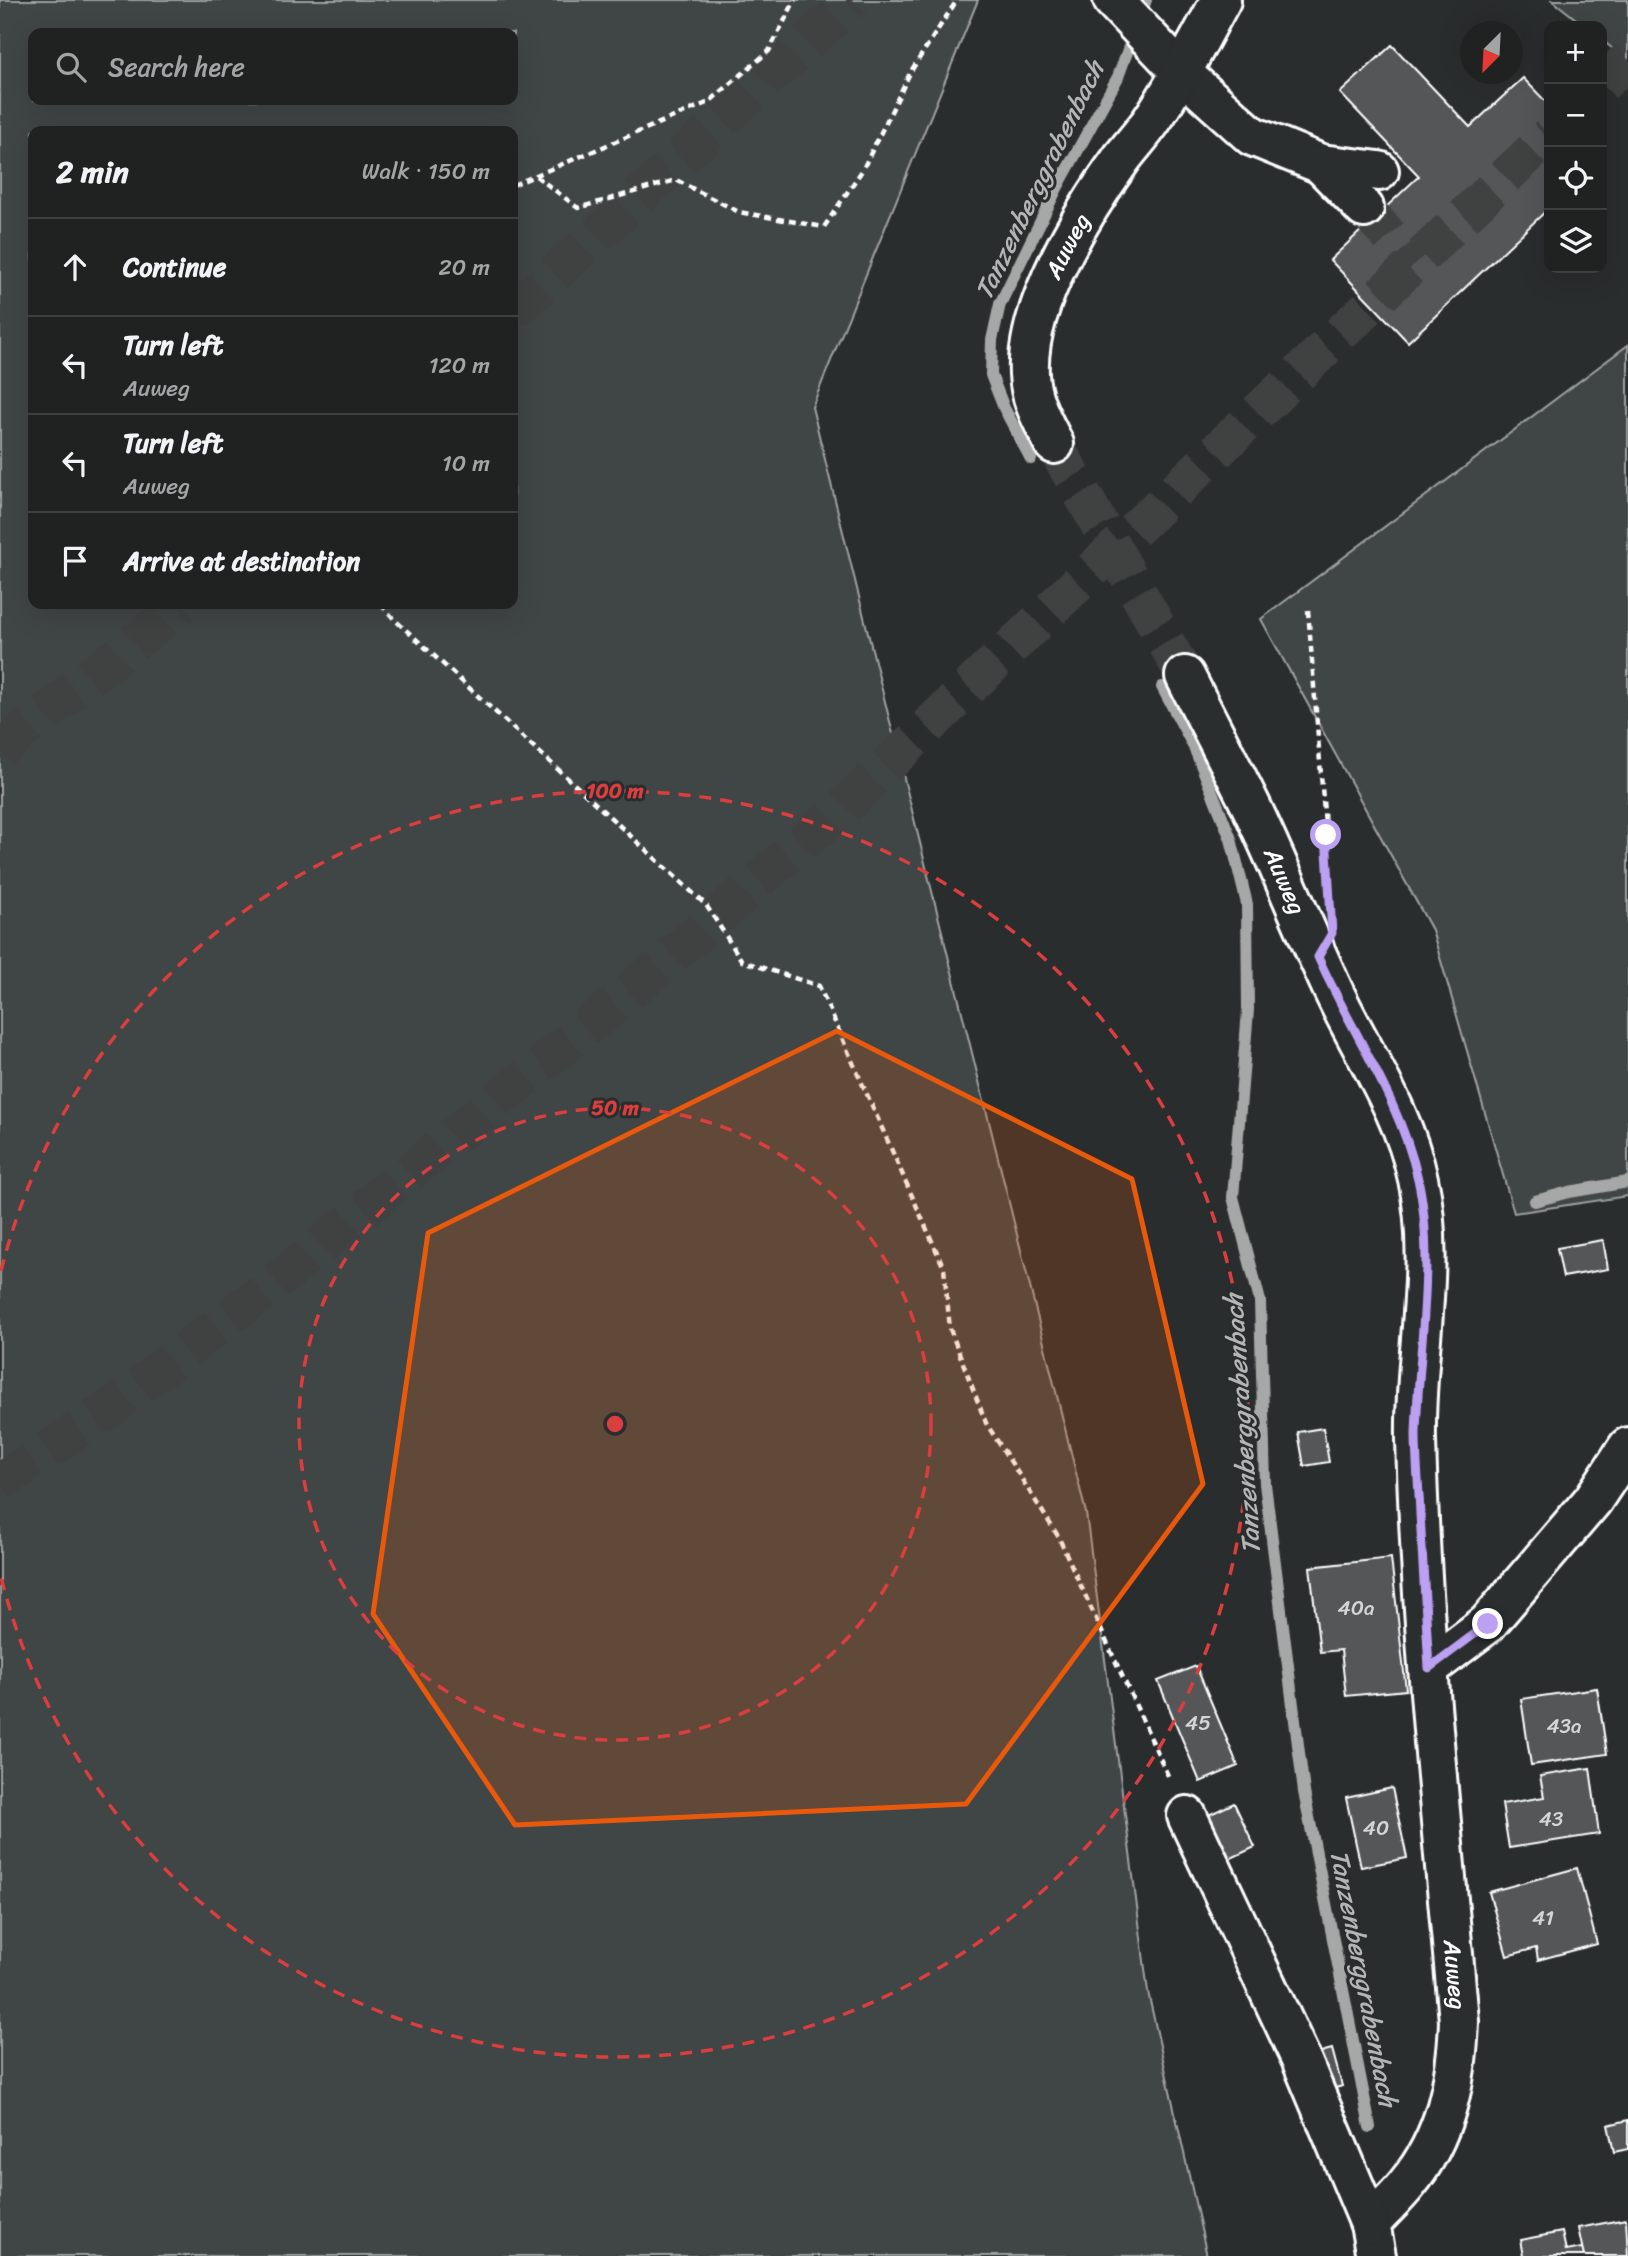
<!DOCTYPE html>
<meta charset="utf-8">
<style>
:root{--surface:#202222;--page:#282a2a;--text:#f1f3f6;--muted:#a2a4a5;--line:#3d3f40}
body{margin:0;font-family:Sriracha,sans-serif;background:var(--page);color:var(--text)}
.controls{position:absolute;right:21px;top:21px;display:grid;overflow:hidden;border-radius:14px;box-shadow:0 7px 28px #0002}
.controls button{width:63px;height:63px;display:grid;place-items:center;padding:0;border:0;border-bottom:2px solid var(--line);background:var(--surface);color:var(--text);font:35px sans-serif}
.compass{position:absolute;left:1460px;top:21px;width:63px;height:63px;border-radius:50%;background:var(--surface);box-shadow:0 7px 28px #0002;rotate:204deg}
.stop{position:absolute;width:21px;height:21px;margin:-16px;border:5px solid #bca0f2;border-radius:50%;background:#fff}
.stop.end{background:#bca0f2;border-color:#fff;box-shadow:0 2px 7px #0008}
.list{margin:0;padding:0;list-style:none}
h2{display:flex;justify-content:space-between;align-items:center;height:91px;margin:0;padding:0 28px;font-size:30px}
h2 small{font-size:23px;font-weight:400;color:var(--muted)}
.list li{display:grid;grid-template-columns:46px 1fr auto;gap:21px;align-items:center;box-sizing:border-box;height:98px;padding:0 28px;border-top:2px solid var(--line)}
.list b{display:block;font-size:26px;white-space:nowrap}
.list p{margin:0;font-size:23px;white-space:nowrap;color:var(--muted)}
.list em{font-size:23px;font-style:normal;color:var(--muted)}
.icon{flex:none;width:38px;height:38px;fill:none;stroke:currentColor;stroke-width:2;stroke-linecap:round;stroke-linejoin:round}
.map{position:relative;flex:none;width:1628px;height:2256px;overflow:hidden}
.search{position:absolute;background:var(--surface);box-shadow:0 7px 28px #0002;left:28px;top:28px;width:490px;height:77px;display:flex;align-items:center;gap:18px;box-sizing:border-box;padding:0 24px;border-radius:14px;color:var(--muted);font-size:26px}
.panel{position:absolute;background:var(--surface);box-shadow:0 7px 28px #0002;left:28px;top:126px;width:490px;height:483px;border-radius:14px}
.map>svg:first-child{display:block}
.green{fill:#414445;stroke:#a0a2a2;stroke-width:2;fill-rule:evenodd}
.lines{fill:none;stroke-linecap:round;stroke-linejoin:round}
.stream{stroke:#a6a7a7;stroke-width:12}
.building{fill:#555758;stroke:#fff;stroke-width:2}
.minor-tunnel{stroke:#3f4243;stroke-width:38;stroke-dasharray:38 19;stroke-linecap:butt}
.highway-tunnel{stroke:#3f4243;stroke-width:38;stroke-dasharray:38 19;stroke-linecap:butt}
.minor-casing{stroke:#fff;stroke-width:44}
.path{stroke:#fff;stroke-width:4.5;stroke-dasharray:7 5;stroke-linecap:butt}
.minor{stroke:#2a2d2e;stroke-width:38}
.route{stroke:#bca0f2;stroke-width:9}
.marked{fill:#e8590c;fill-opacity:0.2;stroke:#e8590c;stroke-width:5;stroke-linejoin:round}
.ring{fill:none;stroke:#da3e3e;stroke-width:3.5;stroke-dasharray:12 9}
.labels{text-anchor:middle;stroke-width:6;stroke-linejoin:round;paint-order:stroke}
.number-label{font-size:21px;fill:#d4d5d5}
.street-label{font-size:24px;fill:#fff;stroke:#2a2d2e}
.water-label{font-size:26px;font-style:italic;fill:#b4b6b6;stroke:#2a2d2e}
.centre{fill:#da3e3e;stroke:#2a2d2e;stroke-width:3.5}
.ring-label{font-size:21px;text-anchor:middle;font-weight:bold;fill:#da3e3e;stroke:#2a2d2e;stroke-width:6;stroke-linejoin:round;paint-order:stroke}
</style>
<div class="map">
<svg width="1628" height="2256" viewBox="0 0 1628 2256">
<rect width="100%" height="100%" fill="#2a2d2e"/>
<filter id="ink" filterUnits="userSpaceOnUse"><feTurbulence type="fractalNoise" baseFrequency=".0143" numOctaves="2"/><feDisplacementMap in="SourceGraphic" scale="14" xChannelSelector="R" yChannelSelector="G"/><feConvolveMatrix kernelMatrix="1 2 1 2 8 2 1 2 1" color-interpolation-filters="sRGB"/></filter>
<g filter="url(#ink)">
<path class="green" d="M0 0H978L812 407 1086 1513 1148 1992 1207 2256H0ZM513 33V100H33V33ZM33 131H513V604H33Z
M1552 0H1628V61L1602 40V26H1585Z
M1628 345V1196L1514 1213 1432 930 1261 619Z"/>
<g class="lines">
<path class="stream" d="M1031 459 1004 408 991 375 992 340 1000 304 1057 188 1118 77 1146 0
M1162 687 1194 747 1231 839 1247 904 1248 1010 1233 1197 1260 1301 1265 1484 1304 1792 1370 2127
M1535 1201 1569 1192 1628 1182"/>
</g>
<path class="building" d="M1392 45 1470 127 1523 78 1549 105V208L1408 342 1330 260 1419 176 1340 93Z
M1603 1240 1608 1269 1563 1277 1557 1248Z
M1323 1428 1329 1462 1304 1466 1298 1432Z
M1391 1558 1406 1690 1346 1696 1341 1650 1320 1652 1310 1567Z
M1196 1666 1238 1766 1200 1782 1158 1681Z
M1597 1688 1607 1754 1531 1765 1521 1699Z
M1590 1768 1599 1834 1509 1848 1502 1804 1544 1797 1540 1776Z
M1392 1788 1407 1858 1361 1867 1346 1798Z
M1234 1803 1255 1847 1223 1862 1202 1818Z
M1577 1868 1597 1944 1538 1960 1536 1948 1507 1956 1489 1892Z
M1332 2049 1342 2086 1320 2093 1310 2055Z
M1628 2120V2149L1614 2152 1608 2125Z
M1626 2219 1628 2256H1584L1578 2228Z
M1562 2232 1566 2251 1582 2248 1584 2256H1523L1520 2240Z"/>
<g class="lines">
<path class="minor-tunnel" d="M1364 208 1415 264
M1054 444 1185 676"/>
<path class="highway-tunnel" d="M1602 84 1628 59
M513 312 853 0
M0 749 182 604
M0 1482 113 1406 284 1275 626 995 841 809 1549 135"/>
<g class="minor-casing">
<g id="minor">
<path d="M1113 0 1181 72 1252 136 1321 164 1379 171"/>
<path d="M1321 164 1364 208"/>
<path id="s1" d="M1054 444C1043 422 1030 400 1029 374 1025 306 1083 212 1122 158 1132 145 1143 133 1152 120 1178 82 1199 40 1221 0"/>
<path id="s2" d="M1185 676C1207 720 1230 763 1252 808 1280 867 1304 928 1332 988 1361 1051 1403 1109 1418 1179 1437 1265 1414 1353 1416 1439 1421 1633 1442 1827 1459 2021 1457 2079 1446 2137 1407 2184 1396 2198 1382 2210 1370 2224L1376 2256"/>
<path d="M1429 1668 1487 1624 1593 1500 1628 1447"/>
<path d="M1187 1816 1301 2059 1370 2224"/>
</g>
</g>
<path class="path" d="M536 176 578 208 676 180 739 212 824 227 863 169 911 71 957 0
M513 185 709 102 769 51 795 0
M381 604 394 619 706 905 742 961 819 986 944 1268 950 1329 986 1423 1058 1536 1170 1780
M1308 610 1329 876"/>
<use href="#minor" class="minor"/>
</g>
</g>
<g class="lines" filter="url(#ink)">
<path class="route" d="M1326 835 1332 933 1318 957C1351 1031 1400 1100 1418 1179 1436 1259 1418 1353 1416 1434 1416 1460 1419 1487 1420 1514 1423 1565 1426 1616 1429 1668L1488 1624"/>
</g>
<path class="marked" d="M837 1031 1132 1179 1203 1484 966 1804 515 1825 373 1614 428 1233Z"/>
<g class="ring">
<circle cx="615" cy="1424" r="316"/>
<path d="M1 1271A633 633 0 1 1 1 1577"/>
</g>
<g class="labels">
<g class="number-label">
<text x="1356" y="1615">40a</text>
<text x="1198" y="1730">45</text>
<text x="1564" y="1733">43a</text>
<text x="1551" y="1826">43</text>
<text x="1376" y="1835">40</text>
<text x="1543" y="1925">41</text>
</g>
<g class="street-label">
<text dy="8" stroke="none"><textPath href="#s1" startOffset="210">Auweg</textPath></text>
<text dy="8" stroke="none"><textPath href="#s2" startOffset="228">Auweg</textPath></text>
<text dy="8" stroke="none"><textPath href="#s2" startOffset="1353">Auweg</textPath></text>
</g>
<g class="water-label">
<text transform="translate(1039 180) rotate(-64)" y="9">Tanzenberggrabenbach</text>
<text transform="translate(1242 1424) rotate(-94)" y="9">Tanzenberggrabenbach</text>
<text transform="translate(1364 1978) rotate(79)" y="9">Tanzenberggrabenbach</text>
</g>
</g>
<circle cx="615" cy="1424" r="10" class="centre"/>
<g class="ring-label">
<text x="615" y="798">100 m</text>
<text x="615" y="1115">50 m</text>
</g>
</svg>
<div class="controls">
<button>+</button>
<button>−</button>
<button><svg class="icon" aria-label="locate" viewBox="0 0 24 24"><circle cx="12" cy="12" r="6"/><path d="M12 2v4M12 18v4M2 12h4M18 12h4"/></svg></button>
<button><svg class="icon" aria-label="layers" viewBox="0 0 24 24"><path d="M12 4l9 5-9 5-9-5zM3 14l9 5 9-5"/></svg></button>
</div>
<svg class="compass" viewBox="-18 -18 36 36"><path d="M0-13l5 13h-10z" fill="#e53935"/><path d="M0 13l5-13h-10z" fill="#a2a4a5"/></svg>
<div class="stop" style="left:1326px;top:835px"></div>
<div class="stop end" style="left:1488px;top:1624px"></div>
<div class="search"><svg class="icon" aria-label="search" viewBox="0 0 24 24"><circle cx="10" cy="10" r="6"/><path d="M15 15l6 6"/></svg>Search here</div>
<section class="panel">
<h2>2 min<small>Walk · 150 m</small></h2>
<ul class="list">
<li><svg class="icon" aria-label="ahead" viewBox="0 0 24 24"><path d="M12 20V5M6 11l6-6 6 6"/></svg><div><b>Continue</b></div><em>20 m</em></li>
<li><svg class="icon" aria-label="left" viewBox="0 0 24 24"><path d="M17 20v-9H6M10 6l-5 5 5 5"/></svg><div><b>Turn left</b><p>Auweg</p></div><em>120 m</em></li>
<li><svg class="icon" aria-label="left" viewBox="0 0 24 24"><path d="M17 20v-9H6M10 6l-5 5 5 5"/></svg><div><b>Turn left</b><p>Auweg</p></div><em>10 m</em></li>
<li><svg class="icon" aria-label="arrive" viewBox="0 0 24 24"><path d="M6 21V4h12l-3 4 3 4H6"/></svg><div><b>Arrive at destination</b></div></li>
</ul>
</section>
</div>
